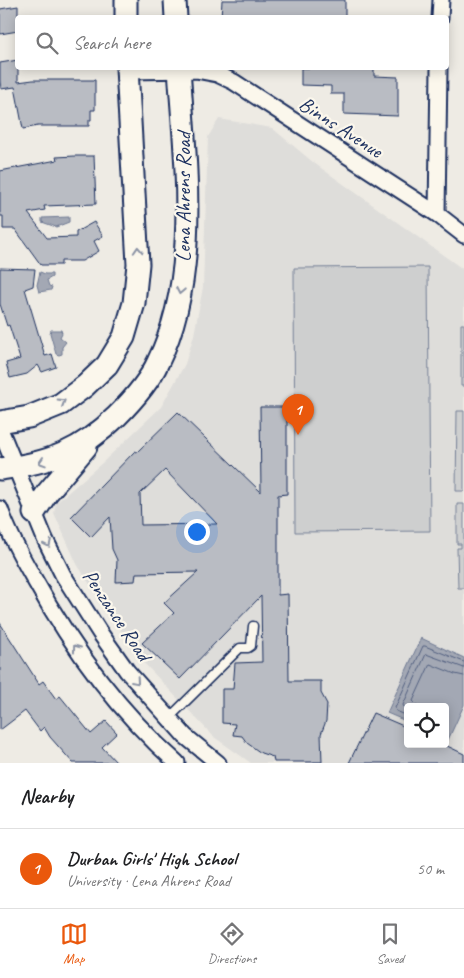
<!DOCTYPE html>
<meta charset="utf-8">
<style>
:root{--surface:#fff;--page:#f6f6f6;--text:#202124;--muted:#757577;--line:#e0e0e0;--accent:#ea580c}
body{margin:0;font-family:Caveat,sans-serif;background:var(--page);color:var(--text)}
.controls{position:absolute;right:15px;bottom:15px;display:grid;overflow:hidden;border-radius:5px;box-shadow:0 2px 12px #0003}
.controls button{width:45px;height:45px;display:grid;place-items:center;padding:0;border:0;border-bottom:1px solid var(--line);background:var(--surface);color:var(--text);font:25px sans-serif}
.you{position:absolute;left:196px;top:531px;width:18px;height:18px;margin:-12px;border:4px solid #fff;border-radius:50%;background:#1a73e8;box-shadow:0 0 0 8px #1a73e833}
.badge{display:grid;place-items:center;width:32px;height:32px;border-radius:50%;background:var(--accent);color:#fff;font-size:16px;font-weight:700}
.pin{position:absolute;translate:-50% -41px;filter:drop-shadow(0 1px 2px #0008)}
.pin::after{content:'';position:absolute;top:26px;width:18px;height:15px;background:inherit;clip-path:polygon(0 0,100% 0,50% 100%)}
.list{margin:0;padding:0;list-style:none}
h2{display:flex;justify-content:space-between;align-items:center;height:65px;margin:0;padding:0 20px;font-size:21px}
h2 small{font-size:16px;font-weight:400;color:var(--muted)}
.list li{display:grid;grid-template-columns:32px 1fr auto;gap:15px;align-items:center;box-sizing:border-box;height:80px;padding:0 20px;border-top:1px solid var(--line)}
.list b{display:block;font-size:19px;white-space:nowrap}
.list p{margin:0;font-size:16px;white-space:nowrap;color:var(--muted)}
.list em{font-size:16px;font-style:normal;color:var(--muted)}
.icon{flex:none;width:28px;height:28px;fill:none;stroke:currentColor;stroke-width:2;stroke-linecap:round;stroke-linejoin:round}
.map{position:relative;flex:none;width:464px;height:763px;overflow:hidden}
.search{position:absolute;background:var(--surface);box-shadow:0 2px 12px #0003;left:15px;right:15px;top:15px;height:55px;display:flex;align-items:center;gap:12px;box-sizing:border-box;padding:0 18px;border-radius:5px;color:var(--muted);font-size:19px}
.sheet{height:145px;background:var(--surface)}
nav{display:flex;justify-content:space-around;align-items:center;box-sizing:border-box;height:70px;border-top:1px solid var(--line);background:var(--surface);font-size:14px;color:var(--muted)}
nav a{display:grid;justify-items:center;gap:2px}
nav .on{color:var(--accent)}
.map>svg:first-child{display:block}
.built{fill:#deddda;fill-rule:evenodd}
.green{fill:#cecfcf;stroke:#747f96}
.water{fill:#a3a8b4;stroke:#6d7892}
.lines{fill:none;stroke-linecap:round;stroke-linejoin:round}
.shore{stroke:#515f80;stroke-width:1}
.building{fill:#b9bcc3;stroke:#1b2f5e;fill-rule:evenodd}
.lane-casing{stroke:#1b2f5e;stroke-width:11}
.street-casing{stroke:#1b2f5e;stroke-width:19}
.secondary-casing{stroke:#1b2f5e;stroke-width:25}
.lane{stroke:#fbf7ec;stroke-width:8}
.street{stroke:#fbf7ec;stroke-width:15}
.secondary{stroke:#fbf7ec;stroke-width:21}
.oneway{stroke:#8b93a5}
.labels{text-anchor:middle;stroke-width:4.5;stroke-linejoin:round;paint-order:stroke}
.street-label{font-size:21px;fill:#1b2f5e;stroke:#fbf7ec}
</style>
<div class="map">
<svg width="464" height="763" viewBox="0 0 464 763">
<rect width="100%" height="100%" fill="#eeebe4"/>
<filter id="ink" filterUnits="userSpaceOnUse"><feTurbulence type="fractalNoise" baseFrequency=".02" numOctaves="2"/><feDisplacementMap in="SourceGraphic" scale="10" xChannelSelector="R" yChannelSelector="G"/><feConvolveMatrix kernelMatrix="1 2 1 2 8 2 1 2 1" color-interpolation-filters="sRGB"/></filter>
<g filter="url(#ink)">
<path class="built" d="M219 119 272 128 314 163 464 270V763H251L214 737 144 663 108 613 77 564 54 513 56 503 102 463 161 407 185 364 194 335 203 287 208 137ZM408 707H445V744H408Z"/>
<path class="green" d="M428 267 430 531 295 532 294 268Z
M461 324H464V386H461Z
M457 411H464V491H456Z
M457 504H464V588H458L457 548H461V544H457Z"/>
<path class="water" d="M69 217V222L56 227 42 222V218Z
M40 272 45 274H52V277L47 280 49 286 52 287 51 290 39 292 37 285Z
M51 330H61L62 333 60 337 66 342 62 347V354L59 355 56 354 50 333Z
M421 638 464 658V705L448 740 445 738V707H408V722L387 713Z"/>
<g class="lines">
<path class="shore" d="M419 707 413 701 430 664 455 674 464 676
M408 709 404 707 403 705 426 654 464 668
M408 716 396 711 395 708 423 646H425L464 662"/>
</g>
<path class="building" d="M222 0H345V17L221 18Z
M18 6V31L0 34V9Z
M18 60V82L33 80H95V110H91V120H89V126H38L23 129 15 87 1 89 0 81V63Z
M301 68H374V76L398 77V116L344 114V94H331V86L301 85Z
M75 156H94L96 204 44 206 45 210 28 213 47 238 76 237V232L94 222 103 236 94 241 99 251 82 261H61V265H41L15 229H3V216H0V171L57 160 56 157Z
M0 268 35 269 33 286 25 289 45 356 52 354 56 367 42 372 38 365 27 374 10 378 6 363 20 359 9 325 7 326 0 304Z
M260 407H287V494L278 495V595L288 594 289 681H321V693L327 704 326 721 321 734 322 762H274L273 757 261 753 247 743 242 736 233 735 235 724 222 723V689H233L235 663 262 662 261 596 180 679 142 643 174 613 164 603 198 572 136 573 135 581 116 582 117 560 112 549 110 517 91 537 71 517 135 451 137 452 178 412 261 492ZM165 470 217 524 141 525 140 494Z
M0 623 39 684 43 681 56 699 60 696 91 734 106 721 117 733 102 747 117 763H73L50 737 44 727 40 731 25 711 0 730Z
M373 713 408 728V744H443L464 754V763H349Z"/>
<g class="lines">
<g class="lane-casing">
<path id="lane" d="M169 718 240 648H248L251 646 253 626"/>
</g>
<g class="street-casing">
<path id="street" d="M440 18 441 0
M127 71 196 70 217 74 234 82 437 214 464 235
M437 214 439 68
M0 429 45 539 63 575 100 633 127 671 169 718 185 736 218 763
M0 509C8 532 21 556 33 577 71 646 118 711 177 763"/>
</g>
<g class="secondary-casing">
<path id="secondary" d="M126 0V18
M175 0 176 18
M0 422 29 417 61 404 85 386 107 365 124 337 134 303 138 264 127 68
M0 469C50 463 81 451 117 416 133 400 149 382 158 362 201 275 185 161 179 68
M34 513 47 493 86 447"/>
</g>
<use href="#lane" class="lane"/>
<use href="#street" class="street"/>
<use href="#secondary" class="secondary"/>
</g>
<defs><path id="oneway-chevron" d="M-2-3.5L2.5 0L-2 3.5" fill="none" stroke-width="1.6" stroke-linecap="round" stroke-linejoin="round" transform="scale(1.25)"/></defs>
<g class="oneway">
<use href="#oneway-chevron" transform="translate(138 250) rotate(-93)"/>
<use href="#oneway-chevron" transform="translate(180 291) rotate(101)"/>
<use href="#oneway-chevron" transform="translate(62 402) rotate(-31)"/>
<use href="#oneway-chevron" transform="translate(42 462) rotate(162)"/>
<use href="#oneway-chevron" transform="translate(48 544) rotate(64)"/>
<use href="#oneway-chevron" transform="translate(76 648) rotate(-126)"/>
<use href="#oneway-chevron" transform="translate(136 681) rotate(49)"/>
</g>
</g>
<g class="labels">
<g class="street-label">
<text transform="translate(341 127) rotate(33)" y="7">Binns Avenue</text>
<text transform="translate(183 197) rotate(-90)" y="7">Lena Ahrens Road</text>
<text transform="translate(117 615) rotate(56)" y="7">Penzance Road</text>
</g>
</g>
</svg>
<div class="controls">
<button><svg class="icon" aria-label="locate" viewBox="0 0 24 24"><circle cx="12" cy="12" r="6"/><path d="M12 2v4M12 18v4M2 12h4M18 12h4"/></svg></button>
</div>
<div class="you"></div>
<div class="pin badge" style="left:298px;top:435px">1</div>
<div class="search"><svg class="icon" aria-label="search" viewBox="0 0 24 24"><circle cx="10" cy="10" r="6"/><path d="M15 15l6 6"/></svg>Search here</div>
</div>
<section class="sheet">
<h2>Nearby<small></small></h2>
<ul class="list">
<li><span class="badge">1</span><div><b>Durban Girls' High School</b><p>University · Lena Ahrens Road</p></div><em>50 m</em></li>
</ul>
</section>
<nav>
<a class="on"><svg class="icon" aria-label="map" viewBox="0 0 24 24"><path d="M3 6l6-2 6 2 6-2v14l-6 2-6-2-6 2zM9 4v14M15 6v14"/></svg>Map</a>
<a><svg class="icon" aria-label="directions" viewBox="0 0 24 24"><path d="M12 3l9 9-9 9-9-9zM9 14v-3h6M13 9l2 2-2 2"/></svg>Directions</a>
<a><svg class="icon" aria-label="saved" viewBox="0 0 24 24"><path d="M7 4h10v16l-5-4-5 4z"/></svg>Saved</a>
</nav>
